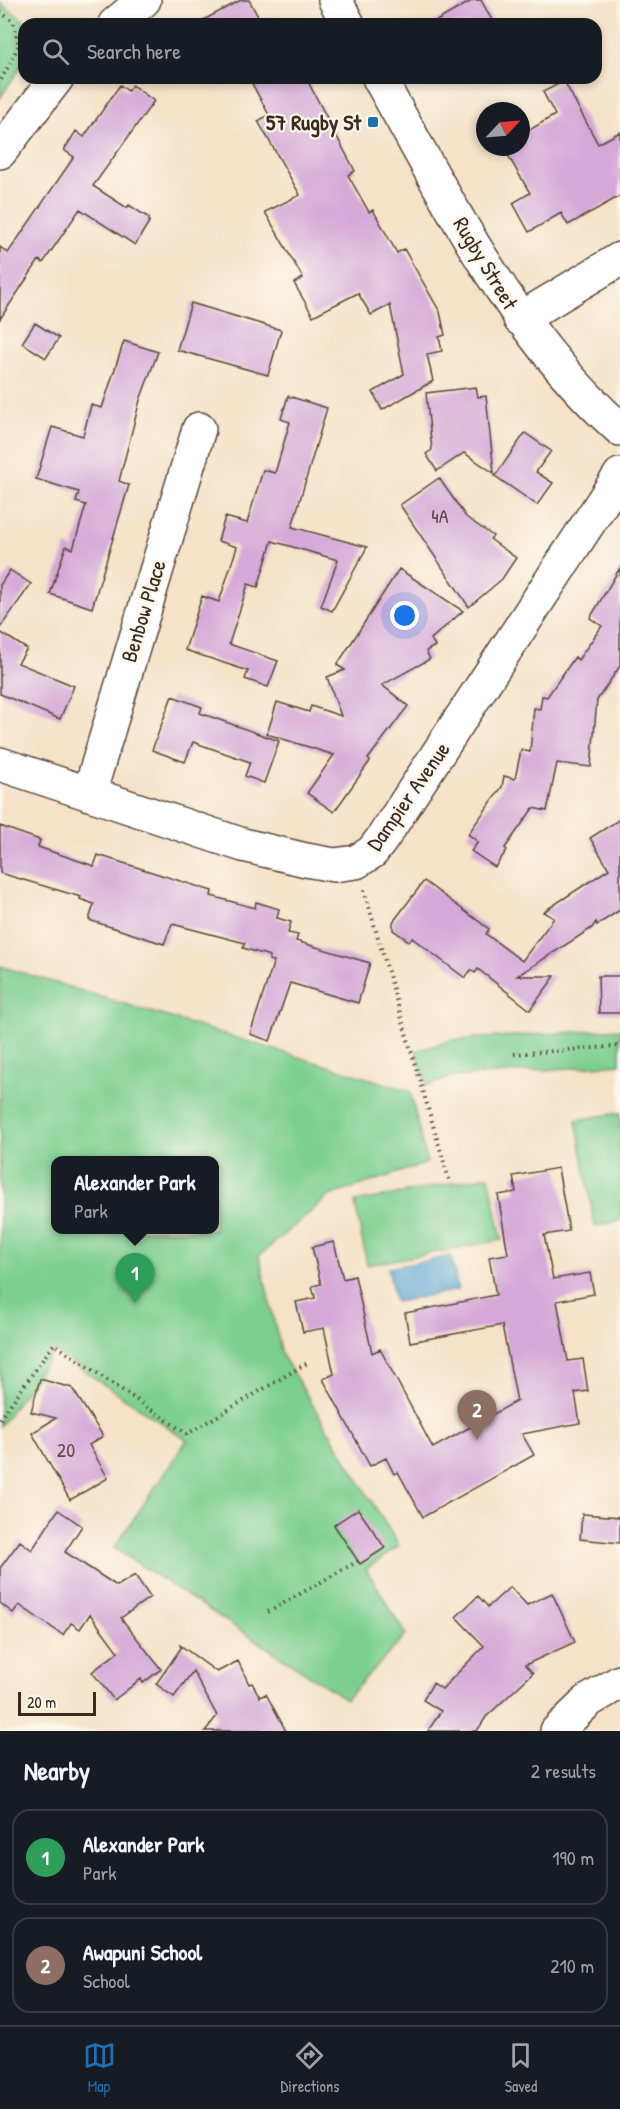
<!DOCTYPE html>
<style>
:root{--surface:#171b24;--page:#20242c;--text:#f1f3f6;--muted:#9ea1a6;--line:#363941;--accent:#1f6fb2}
body{margin:0;font-family:"Patrick Hand",sans-serif;background:var(--page);color:var(--text)}
.compass{position:absolute;left:476px;top:102px;width:54px;height:54px;border-radius:50%;background:var(--surface);box-shadow:0 3px 9px #0003;rotate:64deg}
.scale{position:absolute;left:18px;bottom:15px;width:78px;box-sizing:border-box;padding-left:6px;border:3px solid #3b2a1e;border-top:0;font-size:16px;line-height:21px;white-space:nowrap;color:#3b2a1e;-webkit-text-stroke:4px #fbf7ec;paint-order:stroke}
.you{position:absolute;left:405px;top:616px;width:21px;height:21px;margin:-15px;border:4px solid #fff;border-radius:50%;background:#1a73e8;box-shadow:0 0 0 9px #1a73e833}
.badge{display:grid;place-items:center;width:39px;height:39px;border-radius:50%;background:var(--accent);color:#fff;font-size:20px;font-weight:700}
.pin{position:absolute;translate:-50% -50px;filter:drop-shadow(0 2px 3px #0008)}
.pin::after{content:'';position:absolute;top:32px;width:21px;height:18px;background:inherit;clip-path:polygon(0 0,100% 0,50% 100%)}
.popup{position:absolute;left:51px;top:1156px;width:168px;height:78px;box-sizing:border-box;display:grid;place-content:center;border-radius:12px;background:var(--surface);filter:drop-shadow(0 2px 4px #0005);font-size:20px;white-space:nowrap;color:var(--muted)}
.popup b{font-size:22px;color:var(--text)}
.popup::after{content:'';position:absolute;left:50%;top:100%;margin-left:-12px;border:12px solid transparent;border-top-color:var(--surface)}
.list{margin:0;padding:0;list-style:none}
h2{display:flex;justify-content:space-between;align-items:center;height:78px;margin:0;padding:0 24px;font-size:26px}
h2 small{font-size:20px;font-weight:400;color:var(--muted)}
.list li{display:grid;grid-template-columns:39px 1fr auto;gap:18px;align-items:center;box-sizing:border-box;height:96px;margin:0 12px 12px;padding:0 12px;border:2px solid var(--line);border-radius:18px}
.list b{display:block;font-size:22px;white-space:nowrap}
.list p{margin:0;font-size:20px;white-space:nowrap;color:var(--muted)}
.list em{font-size:20px;font-style:normal;color:var(--muted)}
.icon{flex:none;width:33px;height:33px;fill:none;stroke:currentColor;stroke-width:2;stroke-linecap:round;stroke-linejoin:round}
.map{position:relative;flex:none;width:620px;height:1731px;overflow:hidden}
.search{position:absolute;background:var(--surface);box-shadow:0 3px 9px #0003;left:18px;right:18px;top:18px;height:66px;display:flex;align-items:center;gap:15px;box-sizing:border-box;padding:0 21px;border-radius:18px;color:var(--muted);font-size:22px}
.sheet{height:294px;background:var(--surface)}
nav{display:flex;justify-content:space-around;align-items:center;box-sizing:border-box;height:84px;border-top:2px solid var(--line);background:var(--surface);font-size:16px;color:var(--muted)}
nav a{display:grid;justify-items:center;gap:3px}
nav .on{color:var(--accent)}
.map>svg:first-child{display:block}
.green{fill:#7dcf90;stroke:#5c7c57;stroke-width:1.5;fill-rule:evenodd}
.water{fill:#58a6d1;stroke:#4a6878;stroke-width:1.5}
.building{fill:#d5a8d8}
.lines{fill:none;stroke-linecap:round;stroke-linejoin:round}
.minor-casing{stroke:#574638;stroke-width:36}
.path{stroke:#574638;stroke-width:4;stroke-dasharray:1.5 4.5;stroke-linecap:butt}
.minor{stroke:#fff;stroke-width:33}
.poi-dot{fill:#1f6fb2;stroke:#fbf7ec;stroke-width:2}
.labels{text-anchor:middle;stroke-width:4.5;stroke-linejoin:round;paint-order:stroke}
.number-label{font-size:20px;fill:#624a4c}
.poi-label{font-size:22px;font-weight:bold;fill:#3b2a1e;stroke:#fbf7ec;text-anchor:end}
.street-label{font-size:22px;fill:#3b2a1e;stroke:#fbf7ec}
</style>
<div class="map">
<svg width="620" height="1731" viewBox="0 0 620 1731">
<rect width="100%" height="100%" fill="#fbf7ec"/>
<filter id="ink" filterUnits="userSpaceOnUse"><feTurbulence type="fractalNoise" baseFrequency=".0167" numOctaves="2"/><feDisplacementMap in="SourceGraphic" scale="12" xChannelSelector="R" yChannelSelector="G"/><feConvolveMatrix kernelMatrix="1 2 1 2 8 2 1 2 1" color-interpolation-filters="sRGB"/></filter>
<filter id="wash" filterUnits="userSpaceOnUse"><feTurbulence type="fractalNoise" baseFrequency=".008" numOctaves="4" result="noise"/><feDisplacementMap in="SourceGraphic" scale="24" xChannelSelector="R" yChannelSelector="G"/><feGaussianBlur stdDeviation="1.35" result="paint"/><feColorMatrix in="noise" values="0 0 0 0 0 0 0 0 0 0 0 0 0 0 0 0 0 1.4 0 .05"/><feComposite in="paint" operator="in"/></filter>
<g filter="url(#wash)">
<rect width="100%" height="100%" fill="#f5e2c8"/>
<path class="green" d="M0 3 29 24H24V62L0 98Z
M0 966 410 1091 427 1163 329 1196 259 1256 282 1355 399 1546 366 1569 406 1635 346 1699 114 1548 187 1440 54 1351 0 1426ZM56 1160H214V1230H56Z
M620 1029V1064L451 1077 427 1086 416 1051 452 1040Z
M620 1113V1221L595 1226 576 1120Z
M489 1176 502 1240 367 1265 355 1202Z"/>
<path class="water" d="M451 1256 458 1290 395 1302 388 1268Z"/>
<g id="blocks">
<path class="building" d="M241 0H249L262 24H196Z
M473 0H481L494 24H431Z
M249 78H306L355 171 348 175 369 212 373 210 397 253 404 249 440 312 445 335 439 337 442 351 427 354 433 381 382 410 373 392 404 374 390 305 371 315 358 293 313 316 294 283 303 278 265 212 300 195 258 121 269 115Z
M564 81 598 144 620 132V196L568 225 561 213 529 232 513 203 530 193 503 147H521V135L555 115 543 92Z
M120 85 128 91 132 85 154 101 93 186 127 208 129 205 149 218V222L135 245 80 209 43 263 39 260 0 319V247L8 253 74 157 64 150 76 131 84 137Z
M191 303 281 330 268 375 177 350Z
M35 323 59 338 46 358 22 343Z
M124 341 158 352 140 400 119 481 129 485 92 608 50 594 66 546 73 549 86 505 76 502 79 492 36 479 52 427 83 436 91 405 102 408Z
M476 387 478 397 486 396 494 473 464 453 437 471 426 454 432 450 426 393Z
M288 396 327 408 292 527 367 547 332 611 321 606 338 560 272 541 258 587 248 584 229 644 278 661 268 687 245 679 248 671 185 650 202 596 219 602 237 547 218 541 225 517 247 523 263 470 275 473 290 422 281 419Z
M525 433 551 451 536 472 553 483 537 505 495 476Z
M439 478 466 517 493 536 490 539 516 558 502 579 469 607 400 505Z
M620 568V666L597 700 591 767 557 763 547 811 533 808 505 848 507 850 495 867 471 851 478 842 468 834 502 787 504 776 515 779 521 750 530 752 534 708 540 709 542 696 547 697 575 657 578 660 602 626 590 618Z
M399 569 463 611 431 639 435 646 426 651 430 659 382 685 408 706 368 759 370 761 334 812 307 793 334 755 267 734 277 702 309 712 311 706 341 716 327 677 345 670 337 665Z
M10 570 31 584 0 628V585Z
M0 632 27 649 18 663 74 686 60 719 0 694Z
M172 696 202 707 200 713 279 741 264 783 245 776 250 762 193 742 185 762 152 750Z
M620 819V910L597 925 596 922 592 928 517 976H555L530 1010 478 969 475 973 471 970 465 978 412 938 409 941 393 930V922L424 881 489 929 486 934 522 961 554 918 543 912 609 869 590 838Z
M0 826 40 840 38 847 94 866 98 855 212 891 211 896 255 908 256 902 279 909 277 918 291 922 288 933 298 935 296 941 370 963 358 1003 290 983 270 1041 250 1034 274 961 269 960 270 956 243 948 245 943 172 924 164 944 89 920 94 904 80 899 81 897 0 873Z
M598 976H620V1013H599Z
M558 1168 569 1231 544 1235 553 1279 590 1273 594 1294 557 1301 568 1361 583 1359 588 1391 575 1393 580 1423 522 1434 534 1455 423 1517 398 1472 394 1474 386 1458 370 1466 323 1379 334 1374 324 1328 303 1332 296 1302 315 1298 312 1286 321 1284 312 1247 334 1242 343 1279 355 1276 372 1353 380 1349 433 1448 517 1401 502 1325 410 1342 405 1313 496 1295 489 1257 508 1254 498 1195 516 1192 513 1176Z
M40 1379 72 1388 103 1436 89 1445 108 1478 70 1500 32 1433 56 1418 31 1412Z
M358 1509 385 1548 360 1564 334 1525Z
M58 1510 82 1526 65 1552 117 1586 135 1575 150 1597 121 1618 161 1669 143 1683 141 1679 114 1700 92 1672 118 1652 90 1614 80 1629 71 1623 63 1635 19 1605 13 1613 0 1603V1568L20 1541 32 1550Z
M582 1514 620 1517V1543L580 1539Z
M510 1587 527 1605 552 1593 575 1642 525 1665 533 1673 486 1717 477 1731H428L441 1711 423 1700 433 1683 442 1689 484 1646 456 1617 478 1596 488 1607Z
M180 1645 217 1672 238 1661 249 1684 252 1683 260 1697 266 1694 286 1731H205L217 1716 193 1671 174 1697 156 1684 181 1648Z"/>
</g>
</g>
<g filter="url(#ink)">
<use href="#blocks" fill-opacity="0" stroke="#574638" stroke-width="1.5"/>
<g class="lines">
<g class="minor-casing">
<path id="minor" d="M335 0 348 24
M115 24 144 0
M379 78C449 202 512 333 620 429
M0 152 57 78
M520 319 620 259
M0 764 243 845 306 860 334 865 356 862 372 852 382 839 620 475
M89 794 199 429
M557 1731 588 1701 620 1682"/>
</g>
<path class="path" d="M0 12 13 21 19 45 0 82
M364 890 450 1183
M514 1054 620 1046
M0 1419 54 1344 187 1434 309 1362
M268 1612 358 1561"/>
<use href="#minor" class="minor"/>
</g>
</g>
<rect class="poi-dot" x="367" y="116" width="12" height="12" rx="3"/>
<g class="labels">
<g class="number-label">
<text x="440" y="523">4A</text>
<text x="66" y="1457">20</text>
</g>
<g class="poi-label">
<text x="361" y="130">57 Rugby St</text>
</g>
<g class="street-label">
<text transform="translate(486 263) rotate(59)" y="8">Rugby Street</text>
<text transform="translate(143 611) rotate(-73)" y="8">Benbow Place</text>
<text transform="translate(408 796) rotate(-55)" y="8">Dampier Avenue</text>
</g>
</g>
</svg>
<svg class="compass" viewBox="-18 -18 36 36"><path d="M0-13l5 13h-10z" fill="#e53935"/><path d="M0 13l5-13h-10z" fill="#9ea1a6"/></svg>
<div class="scale">20 m</div>
<div class="you"></div>
<div class="pin badge" style="left:135px;top:1303px;background:#2e9e5b">1</div>
<div class="popup"><b>Alexander Park</b>Park</div>
<div class="pin badge" style="left:477px;top:1440px;background:#8d6e63">2</div>
<div class="search"><svg class="icon" aria-label="search" viewBox="0 0 24 24"><circle cx="10" cy="10" r="6"/><path d="M15 15l6 6"/></svg>Search here</div>
</div>
<section class="sheet">
<h2>Nearby<small>2 results</small></h2>
<ul class="list">
<li><span class="badge" style="background:#2e9e5b">1</span><div><b>Alexander Park</b><p>Park</p></div><em>190 m</em></li>
<li><span class="badge" style="background:#8d6e63">2</span><div><b>Awapuni School</b><p>School</p></div><em>210 m</em></li>
</ul>
</section>
<nav>
<a class="on"><svg class="icon" aria-label="map" viewBox="0 0 24 24"><path d="M3 6l6-2 6 2 6-2v14l-6 2-6-2-6 2zM9 4v14M15 6v14"/></svg>Map</a>
<a><svg class="icon" aria-label="directions" viewBox="0 0 24 24"><path d="M12 3l9 9-9 9-9-9zM9 14v-3h6M13 9l2 2-2 2"/></svg>Directions</a>
<a><svg class="icon" aria-label="saved" viewBox="0 0 24 24"><path d="M7 4h10v16l-5-4-5 4z"/></svg>Saved</a>
</nav>
